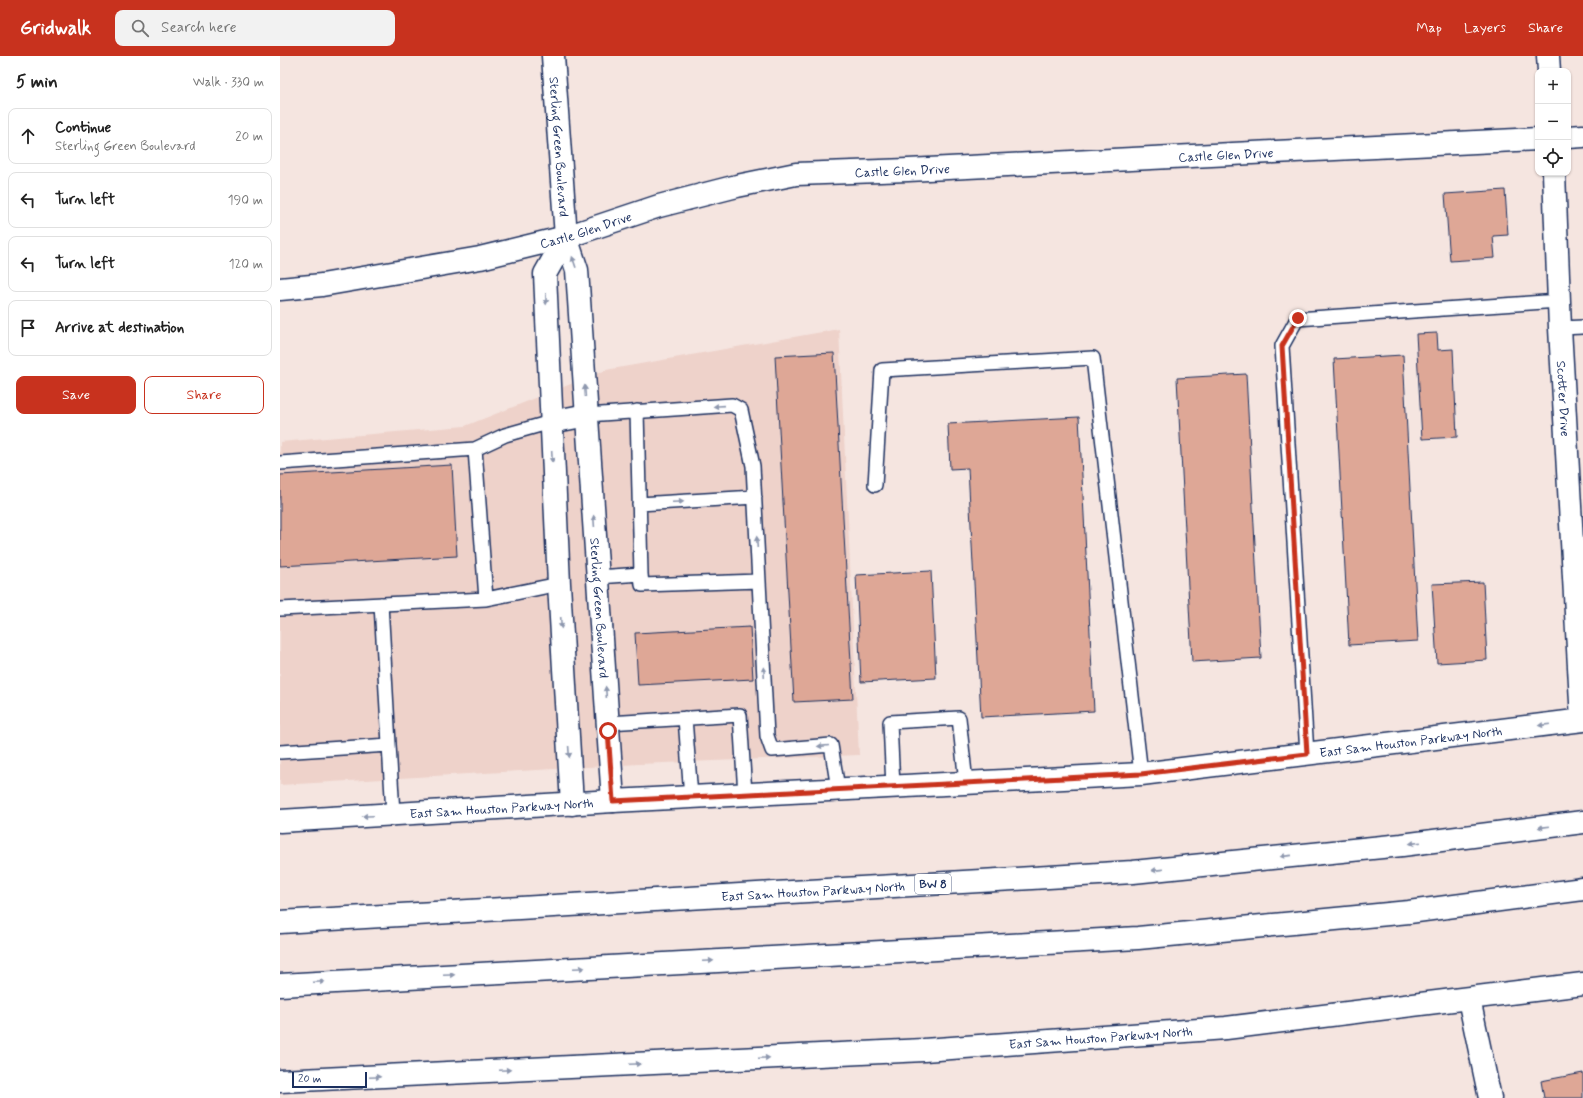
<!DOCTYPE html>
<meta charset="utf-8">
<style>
:root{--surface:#fff;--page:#f2f2f2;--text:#222;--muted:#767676;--line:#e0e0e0;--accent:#c8321e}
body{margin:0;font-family:Mynerve,sans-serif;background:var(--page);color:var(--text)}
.controls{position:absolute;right:12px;top:12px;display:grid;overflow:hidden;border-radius:8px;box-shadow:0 1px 3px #0004}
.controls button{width:36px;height:36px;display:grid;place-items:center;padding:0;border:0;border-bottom:1px solid var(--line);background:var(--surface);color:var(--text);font:20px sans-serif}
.scale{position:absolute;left:12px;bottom:10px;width:75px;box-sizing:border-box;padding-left:4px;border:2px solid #1b2f5e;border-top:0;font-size:11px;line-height:14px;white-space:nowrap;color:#1b2f5e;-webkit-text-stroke:3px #fff;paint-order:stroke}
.stop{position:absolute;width:12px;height:12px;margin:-9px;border:3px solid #c8321e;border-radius:50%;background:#fff}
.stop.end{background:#c8321e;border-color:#fff;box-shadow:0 1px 4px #0008}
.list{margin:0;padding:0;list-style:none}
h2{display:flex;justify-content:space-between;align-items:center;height:52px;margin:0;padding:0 16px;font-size:17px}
h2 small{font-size:13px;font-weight:400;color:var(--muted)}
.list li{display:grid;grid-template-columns:26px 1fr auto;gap:12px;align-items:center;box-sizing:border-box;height:56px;margin:0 8px 8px;padding:0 8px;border:1px solid var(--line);border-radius:8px}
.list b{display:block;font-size:15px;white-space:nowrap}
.list p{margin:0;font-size:13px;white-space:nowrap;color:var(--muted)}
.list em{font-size:13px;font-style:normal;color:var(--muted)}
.actions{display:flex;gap:8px;padding:12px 16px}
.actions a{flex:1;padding:9px 0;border:1px solid var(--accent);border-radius:8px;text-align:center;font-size:14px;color:var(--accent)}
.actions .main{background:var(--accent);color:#fff}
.icon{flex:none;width:22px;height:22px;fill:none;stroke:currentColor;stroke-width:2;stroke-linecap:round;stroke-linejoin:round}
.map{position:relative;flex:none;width:1303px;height:1042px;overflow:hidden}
header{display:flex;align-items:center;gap:24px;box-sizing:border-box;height:56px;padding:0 20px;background:var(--accent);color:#fff}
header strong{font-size:19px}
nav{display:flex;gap:22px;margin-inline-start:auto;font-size:14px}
.search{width:280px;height:36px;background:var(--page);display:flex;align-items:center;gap:10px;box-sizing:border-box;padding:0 14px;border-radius:8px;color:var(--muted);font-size:15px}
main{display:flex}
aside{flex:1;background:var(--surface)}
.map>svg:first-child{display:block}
.built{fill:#eed2ca}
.building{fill:#dea796;stroke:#1b2f5e}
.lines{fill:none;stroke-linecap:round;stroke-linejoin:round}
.service-casing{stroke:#1b2f5e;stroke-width:16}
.minor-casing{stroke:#1b2f5e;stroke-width:25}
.secondary-casing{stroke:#1b2f5e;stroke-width:25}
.motorway-casing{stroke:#1b2f5e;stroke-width:25}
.service{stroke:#fff;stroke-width:13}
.minor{stroke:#fff;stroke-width:22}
.secondary{stroke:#fff;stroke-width:22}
.motorway{stroke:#fff;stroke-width:22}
.oneway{fill:#8d97ae}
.route{stroke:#c8321e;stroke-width:5}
.labels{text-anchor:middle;stroke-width:3;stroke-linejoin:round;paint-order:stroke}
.shield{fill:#fff;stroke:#5f6d8e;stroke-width:1}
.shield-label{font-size:12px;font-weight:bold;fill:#1b2f5e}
.street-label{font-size:13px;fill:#1b2f5e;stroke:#fff}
</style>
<header>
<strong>Gridwalk</strong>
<div class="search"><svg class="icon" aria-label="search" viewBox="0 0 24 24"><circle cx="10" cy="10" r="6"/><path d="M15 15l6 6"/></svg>Search here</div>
<nav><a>Map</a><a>Layers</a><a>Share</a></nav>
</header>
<main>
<aside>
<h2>5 min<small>Walk · 330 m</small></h2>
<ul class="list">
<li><svg class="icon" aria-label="ahead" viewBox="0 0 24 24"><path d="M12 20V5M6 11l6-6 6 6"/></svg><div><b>Continue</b><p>Sterling Green Boulevard</p></div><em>20 m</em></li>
<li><svg class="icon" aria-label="left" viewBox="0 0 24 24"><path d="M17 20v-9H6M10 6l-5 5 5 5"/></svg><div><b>Turn left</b></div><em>190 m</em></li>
<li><svg class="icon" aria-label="left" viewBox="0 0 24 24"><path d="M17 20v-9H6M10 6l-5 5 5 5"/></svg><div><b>Turn left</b></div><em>120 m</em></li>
<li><svg class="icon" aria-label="arrive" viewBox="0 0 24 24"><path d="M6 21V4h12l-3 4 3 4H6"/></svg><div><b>Arrive at destination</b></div></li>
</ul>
<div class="actions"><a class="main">Save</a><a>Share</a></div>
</aside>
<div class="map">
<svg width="1303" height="1042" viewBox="0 0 1303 1042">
<rect width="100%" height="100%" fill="#f5e5e0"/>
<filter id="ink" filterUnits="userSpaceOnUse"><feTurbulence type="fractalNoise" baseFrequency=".025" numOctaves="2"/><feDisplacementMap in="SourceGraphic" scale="8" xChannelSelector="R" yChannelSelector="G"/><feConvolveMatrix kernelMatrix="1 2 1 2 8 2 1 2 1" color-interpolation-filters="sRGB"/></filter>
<g filter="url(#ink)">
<path class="built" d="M559 273 579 699 359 708 0 729V386L185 370 326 314Z"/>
<path class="building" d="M1225 134 1228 179 1213 180 1215 202 1170 205 1165 138Z
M1157 277 1158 294 1173 293 1177 381 1142 383 1136 278Z
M554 297 573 643 514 646 495 300Z
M1123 299 1138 585 1069 589 1054 303Z
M966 318 981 602 912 606 897 322Z
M799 361 814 655 701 661 688 412 670 413 668 368Z
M172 409 177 500 0 510V419Z
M651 515 656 622 581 626 576 519Z
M1203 526 1207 604 1157 607 1152 528Z
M470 571 473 623 358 629 355 577Z
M1303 1017V1042H1264L1261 1025Z"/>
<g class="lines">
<g class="service-casing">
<path id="service" d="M1280 272 1303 271
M357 355 361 518
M307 359 452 349 461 354 473 410 487 680 492 694 551 689 558 733
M195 393 206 543
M0 407 195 393 225 379 271 366
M595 429 602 314 813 302 861 718
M359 448 475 441
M318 521 361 518 362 529 479 525
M101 548 113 758
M0 553 206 543 279 528
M405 662 411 741
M328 667 460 659 465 738
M0 696 109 689
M1027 698 1002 290 1017 263 1279 245
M613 731 610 666 679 662 686 727"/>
</g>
<g class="minor-casing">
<g id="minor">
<path id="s1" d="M273 0 286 181 297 214 333 745"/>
<path d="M1268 0 1269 15"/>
<path d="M1288 81 1303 80"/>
<path id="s2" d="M1274 117 1280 272 1302 664"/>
<path d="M286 181 265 218 279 528 292 748"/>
<path id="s3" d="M0 233 42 229 200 202 286 181 379 150 457 130 516 118 628 114 1258 83"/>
<path d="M271 366 307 359"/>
<path d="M1189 943 1210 1042"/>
</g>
</g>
<g class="secondary-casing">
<g id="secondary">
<path id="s4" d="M0 765 333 745 861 718 1303 664"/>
<path id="s5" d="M0 1025 644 994 946 972 1303 928"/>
</g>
</g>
<g class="motorway-casing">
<g id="motorway">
<path id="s6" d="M0 866 853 816 1122 789 1303 766"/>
<path d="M0 929 858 882 1129 856 1303 833"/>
</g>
</g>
<use href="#service" class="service"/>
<use href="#minor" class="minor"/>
<use href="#secondary" class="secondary"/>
<use href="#motorway" class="motorway"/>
</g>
<defs><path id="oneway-solid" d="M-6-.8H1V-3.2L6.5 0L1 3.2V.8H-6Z"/></defs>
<g class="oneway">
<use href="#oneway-solid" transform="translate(294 206) rotate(-109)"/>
<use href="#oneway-solid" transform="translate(266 243) rotate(88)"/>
<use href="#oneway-solid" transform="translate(305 335) rotate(-94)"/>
<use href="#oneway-solid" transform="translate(439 350) rotate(176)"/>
<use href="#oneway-solid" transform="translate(272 401) rotate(87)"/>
<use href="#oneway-solid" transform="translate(398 446) rotate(-3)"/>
<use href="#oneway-solid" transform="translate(314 465) rotate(-94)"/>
<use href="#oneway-solid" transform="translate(477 486) rotate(-93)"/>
<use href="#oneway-solid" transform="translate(281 567) rotate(87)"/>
<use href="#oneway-solid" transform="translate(484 616) rotate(-93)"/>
<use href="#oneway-solid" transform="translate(326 636) rotate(-94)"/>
<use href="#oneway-solid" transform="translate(1264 669) rotate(173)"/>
<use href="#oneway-solid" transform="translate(543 690) rotate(175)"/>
<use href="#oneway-solid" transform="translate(289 696) rotate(86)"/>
<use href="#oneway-solid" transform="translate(88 760) rotate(177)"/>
<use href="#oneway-solid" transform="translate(1264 771) rotate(173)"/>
<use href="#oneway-solid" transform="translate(1135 787) rotate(173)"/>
<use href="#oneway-solid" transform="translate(1006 800) rotate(174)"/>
<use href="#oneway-solid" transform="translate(877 814) rotate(174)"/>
<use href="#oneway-solid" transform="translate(428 905) rotate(-3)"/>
<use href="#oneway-solid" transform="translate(299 912) rotate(-3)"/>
<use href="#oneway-solid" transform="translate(169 919) rotate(-3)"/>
<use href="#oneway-solid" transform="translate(39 926) rotate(-3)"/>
<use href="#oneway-solid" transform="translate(484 1002) rotate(-3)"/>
<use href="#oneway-solid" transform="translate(355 1008) rotate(-3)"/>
<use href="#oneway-solid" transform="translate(225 1014) rotate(-3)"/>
<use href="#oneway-solid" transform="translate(95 1021) rotate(-3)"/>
</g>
</g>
<g class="lines" filter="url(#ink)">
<path class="route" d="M328 675 333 745 861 718 1027 698 1002 290 1018 262"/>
</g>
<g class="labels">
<rect class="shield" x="635" y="818" width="36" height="20" rx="3"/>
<g class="shield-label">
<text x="653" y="832">BW 8</text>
</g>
<g class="street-label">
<text dy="5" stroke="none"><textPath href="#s1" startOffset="91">Sterling Green Boulevard</textPath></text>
<text dy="5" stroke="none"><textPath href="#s3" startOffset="960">Castle Glen Drive</textPath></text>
<text dy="5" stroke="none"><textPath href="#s3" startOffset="636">Castle Glen Drive</textPath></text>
<text dy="5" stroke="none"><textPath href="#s3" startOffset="312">Castle Glen Drive</textPath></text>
<text dy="5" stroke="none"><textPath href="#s2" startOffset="226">Scotter Drive</textPath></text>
<text dy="5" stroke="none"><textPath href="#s1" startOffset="555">Sterling Green Boulevard</textPath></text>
<text dy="5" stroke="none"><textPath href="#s4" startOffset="1134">East Sam Houston Parkway North</textPath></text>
<text dy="5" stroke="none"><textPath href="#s4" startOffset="222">East Sam Houston Parkway North</textPath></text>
<text dy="5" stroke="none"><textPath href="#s6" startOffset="534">East Sam Houston Parkway North</textPath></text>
<text dy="5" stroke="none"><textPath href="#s5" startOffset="822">East Sam Houston Parkway North</textPath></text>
</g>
</g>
</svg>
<div class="controls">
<button>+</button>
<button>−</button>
<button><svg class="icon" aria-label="locate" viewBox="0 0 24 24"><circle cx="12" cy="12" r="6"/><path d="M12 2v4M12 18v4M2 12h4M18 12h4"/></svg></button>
</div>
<div class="scale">20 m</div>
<div class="stop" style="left:328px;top:675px"></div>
<div class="stop end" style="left:1018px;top:262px"></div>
</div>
</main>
